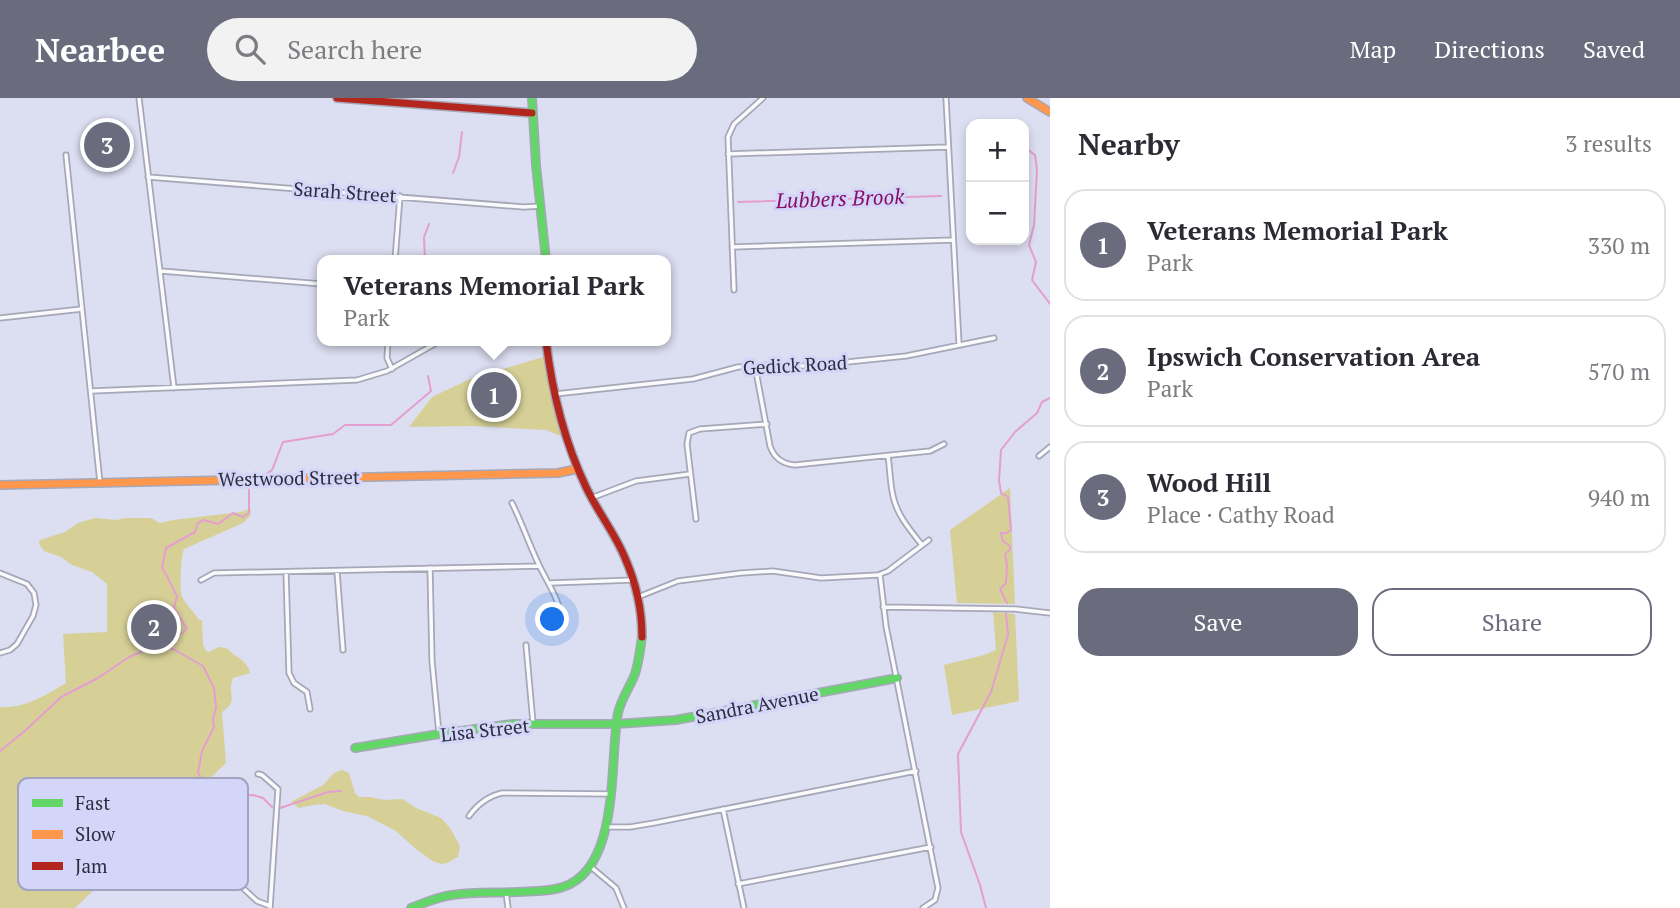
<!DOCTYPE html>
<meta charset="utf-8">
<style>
:root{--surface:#fff;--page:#f2f2f3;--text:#2b2b33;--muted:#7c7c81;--line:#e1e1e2;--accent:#6a6b7d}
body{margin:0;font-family:"PT Serif",serif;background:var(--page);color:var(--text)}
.controls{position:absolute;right:21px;top:21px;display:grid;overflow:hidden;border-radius:14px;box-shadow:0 4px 10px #0003}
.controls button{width:63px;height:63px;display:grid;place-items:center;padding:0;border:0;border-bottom:2px solid var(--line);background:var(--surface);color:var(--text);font:35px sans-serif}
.you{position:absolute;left:553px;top:522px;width:24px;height:24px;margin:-18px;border:5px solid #fff;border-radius:50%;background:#1a73e8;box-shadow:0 0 0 10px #1a73e833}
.badge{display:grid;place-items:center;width:46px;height:46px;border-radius:50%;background:var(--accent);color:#fff;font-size:23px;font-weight:700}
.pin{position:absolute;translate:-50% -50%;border:4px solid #fff;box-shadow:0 2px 7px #0006}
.popup{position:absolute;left:317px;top:157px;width:354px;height:91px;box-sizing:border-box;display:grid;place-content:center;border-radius:14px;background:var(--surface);filter:drop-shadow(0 2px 5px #0005);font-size:23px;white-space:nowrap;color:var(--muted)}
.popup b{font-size:26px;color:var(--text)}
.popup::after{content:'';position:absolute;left:50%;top:100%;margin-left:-14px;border:14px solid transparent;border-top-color:var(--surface)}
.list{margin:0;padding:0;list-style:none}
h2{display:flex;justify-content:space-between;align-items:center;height:91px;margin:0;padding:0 28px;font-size:30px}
h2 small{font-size:23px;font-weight:400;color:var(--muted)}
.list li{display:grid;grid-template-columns:46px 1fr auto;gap:21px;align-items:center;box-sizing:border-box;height:112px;margin:0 14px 14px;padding:0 14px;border:2px solid var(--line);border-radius:21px}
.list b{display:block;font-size:26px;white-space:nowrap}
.list p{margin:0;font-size:23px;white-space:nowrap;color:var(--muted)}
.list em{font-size:23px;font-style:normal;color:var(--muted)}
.actions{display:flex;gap:14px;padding:21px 28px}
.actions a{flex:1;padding:16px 0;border:2px solid var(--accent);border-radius:21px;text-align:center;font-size:24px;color:var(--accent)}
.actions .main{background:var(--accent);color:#fff}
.icon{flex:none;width:38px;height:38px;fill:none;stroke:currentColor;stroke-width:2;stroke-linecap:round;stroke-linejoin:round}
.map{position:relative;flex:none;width:1050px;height:810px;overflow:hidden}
header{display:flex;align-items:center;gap:42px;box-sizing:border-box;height:98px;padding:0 35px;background:var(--accent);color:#fff}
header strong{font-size:33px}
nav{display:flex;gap:38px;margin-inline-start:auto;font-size:24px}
.search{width:490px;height:63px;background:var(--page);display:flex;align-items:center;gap:18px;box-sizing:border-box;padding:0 24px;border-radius:38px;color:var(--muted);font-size:26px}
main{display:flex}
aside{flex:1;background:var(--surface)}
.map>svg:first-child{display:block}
.green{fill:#d6d097}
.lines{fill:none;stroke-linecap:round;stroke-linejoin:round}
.stream{stroke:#e49ecf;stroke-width:2}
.street-casing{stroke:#a6a7b7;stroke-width:7}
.fast-casing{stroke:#a6a7b7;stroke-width:10}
.slow-casing{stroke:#a6a7b7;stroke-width:10}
.jam-casing{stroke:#a6a7b7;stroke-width:10}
.street{stroke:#fafafd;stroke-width:3.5}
.fast{stroke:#63d668;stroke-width:7}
.slow{stroke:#ff974d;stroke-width:7}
.jam{stroke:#b3261e;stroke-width:7}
.labels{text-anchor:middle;stroke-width:6;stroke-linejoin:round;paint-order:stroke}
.street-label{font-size:19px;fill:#2d2d3e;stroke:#d4d6f9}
.water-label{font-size:21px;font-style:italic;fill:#880d66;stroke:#d4d6f9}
.key{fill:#d4d6f9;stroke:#a2a3c1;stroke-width:2}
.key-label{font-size:19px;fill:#2d2d3e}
</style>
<header>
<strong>Nearbee</strong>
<div class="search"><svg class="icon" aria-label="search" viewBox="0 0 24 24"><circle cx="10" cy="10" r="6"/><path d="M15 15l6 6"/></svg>Search here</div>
<nav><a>Map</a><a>Directions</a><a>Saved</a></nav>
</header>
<main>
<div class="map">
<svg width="1050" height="810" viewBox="0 0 1050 810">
<rect width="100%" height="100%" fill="#dcdef1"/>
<path class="green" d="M543 259 561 338 546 332 472 328 409 329 432 299 470 281Z
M1010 390 1015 506 957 505 950 432Z
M249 411 251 412 250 418 243 425 184 451C181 457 179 491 182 498 186 508 194 513 199 522H202L203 546 206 553 209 554 219 549 227 550C234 559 248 562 250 575L233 580C226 597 240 602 222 614L226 665 75 810H0V609C24 611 46 597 66 585L63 536 107 534V486L92 474 72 467 61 459 44 453 39 446 40 442 65 434 78 425 95 420 117 422 125 420H151L160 425 173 422 241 414Z
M993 514 1015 516 1019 603 952 617 944 567 984 557 996 552Z
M342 672 349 675 355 695 359 699H370L384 702 402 701 416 710 441 720 450 730 460 748 458 759 447 765 442 766 434 764 416 751 396 733 367 718 343 713 325 706 313 707 299 710 291 704 323 687 334 675Z"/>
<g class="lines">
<path class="stream" d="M1024 53 1027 51 1035 57 1037 72 1034 127 1029 147 1036 164 1032 182 1050 206
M453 75 459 59 462 34
M738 104 941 98
M425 162 424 139 429 126
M265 377 272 372 283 344 333 336 345 327H391L431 293 428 278
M1007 505 1000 491 1006 485 1007 467 1005 456 1010 452V448L1003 443 1001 435H1007L1011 432 1008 399 1001 395 999 382 1001 352 1015 334 1037 315 1042 304 1050 300
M167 546 187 531 174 510 177 498C171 489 169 479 162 470L166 450 195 434 198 425 204 422 218 426 233 415 243 419 249 415V387
M0 653 26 632 61 599 98 580 129 559 155 548 166 547 203 568 214 590 216 609 213 621 214 629 202 653 198 674 207 693 214 698 226 696 236 698 253 697 263 700 272 709
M280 710 328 694 341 693
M986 810 980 787 961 734 958 656 991 594 1008 537 1006 514"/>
<g class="street-casing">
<path id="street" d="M139 0 174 290
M946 0 959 246
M728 56 948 49
M66 57 100 385
M148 79 524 109 541 108
M732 149 953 142
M395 162 400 98
M161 173 322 186
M734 192 728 39 734 26 763 0
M0 220 82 211
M388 243 387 260 392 271
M755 268 770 348C774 360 783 366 795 367L930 353 944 346
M91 293 357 282 387 273 440 243
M555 296 693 281 738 269 769 267 808 268 906 258 994 240
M888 358C890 371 890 385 893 398 897 417 910 432 922 447
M1039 358 1050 349
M591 400 636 383 690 376
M512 405C522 425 529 446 539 467 548 486 560 502 562 523
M696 421 687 346 689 335 700 331 767 326
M430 470 432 563 439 636
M337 473 343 552
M286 474 289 575 294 585 307 594 310 611
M0 475 27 486 34 495 36 507 33 518 17 546 10 552 0 555
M880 477 886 528 938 790 935 802 923 810
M201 482 214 475 539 468
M550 485 633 482
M638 499 678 483 741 475 773 473 821 480 878 477 888 473 929 442
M883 509 1015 511 1050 515
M526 547 533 625
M258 676 262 677 278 691 270 810
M723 711 744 810
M469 718C477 707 489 698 502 695L612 696
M605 729H630L654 725 916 673
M591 769 616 790 624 810
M738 786 931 749
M244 791 257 803 270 808
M506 794 508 810"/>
</g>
<g class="fast-casing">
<path id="fast" d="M532 0 536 67 546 162
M355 650 439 636 513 626H616L676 622 897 580
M411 810C424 805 437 799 452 797 473 794 495 795 516 794 531 793 549 794 563 789 621 770 609 663 618 615 621 601 630 589 635 576 639 564 640 551 642 539"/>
</g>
<g class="slow-casing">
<path id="slow" d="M1027 0 1050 14
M0 387 558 375 577 371"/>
</g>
<g class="jam-casing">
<path id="jam" d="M337 0 532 15
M546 243C552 293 564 343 586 389 597 413 615 435 625 460 636 485 642 512 642 539"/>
</g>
<use href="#street" class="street"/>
<use href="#fast" class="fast"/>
<use href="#slow" class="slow"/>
<use href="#jam" class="jam"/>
</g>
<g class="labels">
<g class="street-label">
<text transform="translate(345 94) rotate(4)" y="7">Sarah Street</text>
<text transform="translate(795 267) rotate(-3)" y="7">Gedick Road</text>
<text transform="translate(289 380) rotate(-1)" y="7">Westwood Street</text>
<text transform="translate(757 607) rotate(-11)" y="7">Sandra Avenue</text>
<text transform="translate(485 632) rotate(-6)" y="7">Lisa Street</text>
</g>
<g class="water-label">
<text transform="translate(840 101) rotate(-2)" y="7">Lubbers Brook</text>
</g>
</g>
<rect x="18" y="680" width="230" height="112" rx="10" class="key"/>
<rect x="32" y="701" width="31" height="8" fill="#63d668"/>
<rect x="32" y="732" width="31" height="9" fill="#ff974d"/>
<rect x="32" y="764" width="31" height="8" fill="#b3261e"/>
<g class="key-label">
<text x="75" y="712">Fast</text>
<text x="75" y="743">Slow</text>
<text x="75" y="775">Jam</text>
</g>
</svg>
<div class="controls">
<button>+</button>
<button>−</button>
</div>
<div class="you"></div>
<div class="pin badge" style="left:494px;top:297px">1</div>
<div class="popup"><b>Veterans Memorial Park</b>Park</div>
<div class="pin badge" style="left:154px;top:529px">2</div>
<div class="pin badge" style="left:107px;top:47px">3</div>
</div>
<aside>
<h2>Nearby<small>3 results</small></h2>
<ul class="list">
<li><span class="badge">1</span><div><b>Veterans Memorial Park</b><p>Park</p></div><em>330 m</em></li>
<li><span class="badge">2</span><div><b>Ipswich Conservation Area</b><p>Park</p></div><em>570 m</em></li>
<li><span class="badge">3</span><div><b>Wood Hill</b><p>Place · Cathy Road</p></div><em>940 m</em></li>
</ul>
<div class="actions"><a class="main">Save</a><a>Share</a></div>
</aside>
</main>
